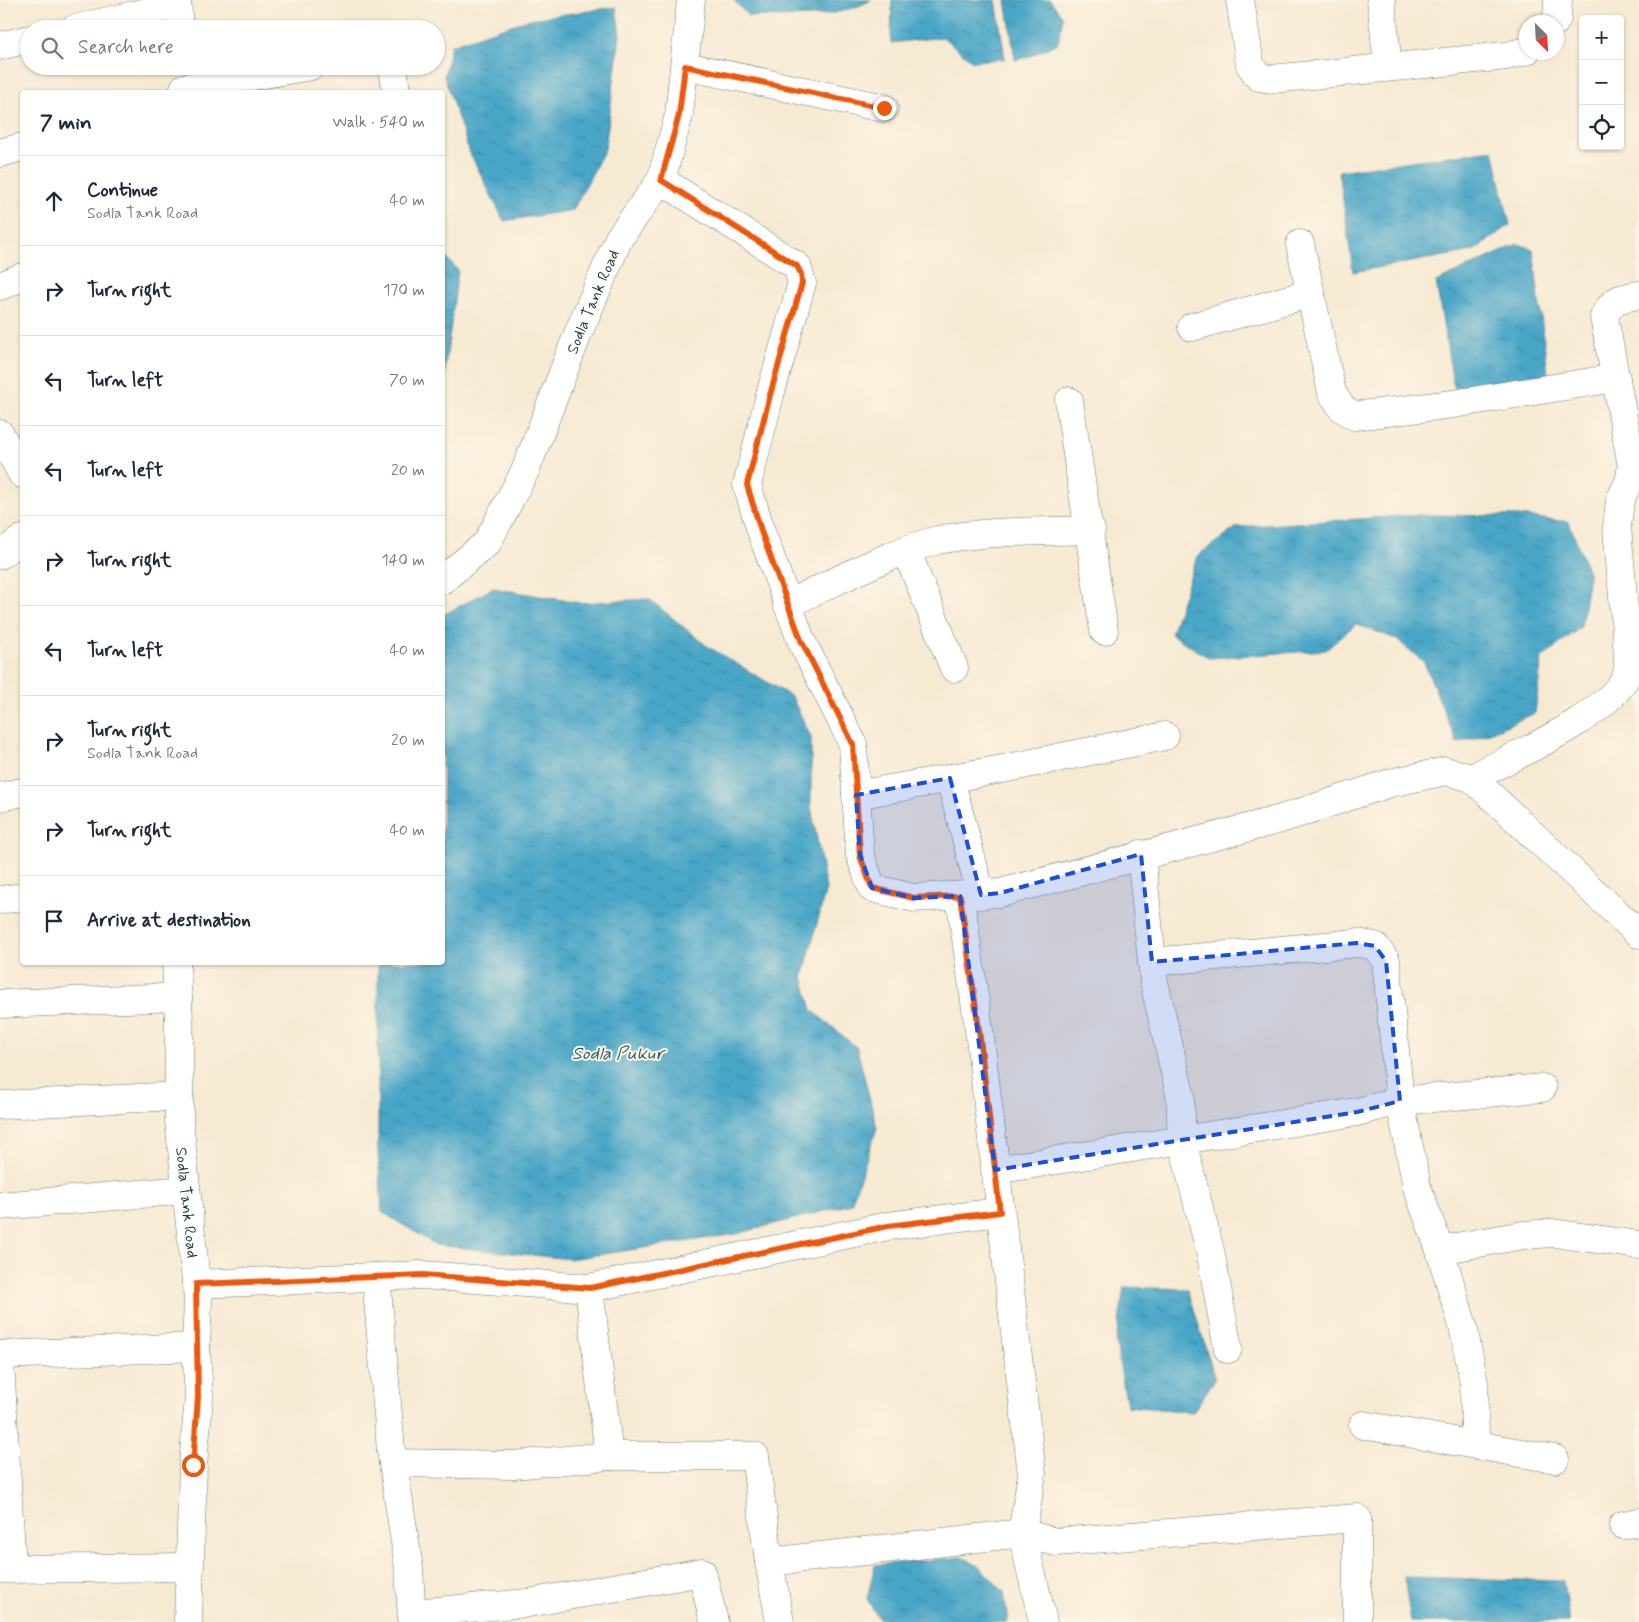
<!DOCTYPE html>
<meta charset="utf-8">
<style>
:root{--surface:#fff;--page:#f6f6f7;--text:#1f2937;--muted:#747a83;--line:#e0e1e3}
body{margin:0;font-family:Mynerve,sans-serif;background:var(--page);color:var(--text)}
.controls{position:absolute;right:15px;top:15px;display:grid;overflow:hidden;border-radius:5px;box-shadow:0 1px 4px #0004}
.controls button{width:45px;height:45px;display:grid;place-items:center;padding:0;border:0;border-bottom:1px solid var(--line);background:var(--surface);color:var(--text);font:25px sans-serif}
.compass{position:absolute;left:1519px;top:15px;width:45px;height:45px;border-radius:50%;background:var(--surface);box-shadow:0 1px 4px #0004;rotate:156deg}
.stop{position:absolute;width:15px;height:15px;margin:-11px;border:4px solid #ea580c;border-radius:50%;background:#fff}
.stop.end{background:#ea580c;border-color:#fff;box-shadow:0 1px 5px #0008}
.list{margin:0;padding:0;list-style:none}
h2{display:flex;justify-content:space-between;align-items:center;height:65px;margin:0;padding:0 20px;font-size:21px}
h2 small{font-size:16px;font-weight:400;color:var(--muted)}
.list li{display:grid;grid-template-columns:32px 1fr auto;gap:15px;align-items:center;box-sizing:border-box;height:90px;padding:0 20px;border-top:1px solid var(--line)}
.list b{display:block;font-size:19px;white-space:nowrap}
.list p{margin:0;font-size:16px;white-space:nowrap;color:var(--muted)}
.list em{font-size:16px;font-style:normal;color:var(--muted)}
.icon{flex:none;width:28px;height:28px;fill:none;stroke:currentColor;stroke-width:2;stroke-linecap:round;stroke-linejoin:round}
.map{position:relative;flex:none;width:1639px;height:1622px;overflow:hidden}
.search{position:absolute;background:var(--surface);box-shadow:0 1px 4px #0004;left:20px;top:20px;width:425px;height:55px;display:flex;align-items:center;gap:12px;box-sizing:border-box;padding:0 18px;border-radius:28px;color:var(--muted);font-size:19px}
.panel{position:absolute;background:var(--surface);box-shadow:0 1px 4px #0004;left:20px;top:90px;width:425px;height:875px;border-radius:5px}
.map>svg:first-child{display:block}
.water{fill:url(#water-ripples);stroke:#34727e}
.lines{fill:none;stroke-linecap:round;stroke-linejoin:round}
.street-casing{stroke:#6b7a6c;stroke-width:29}
.street{stroke:#fff;stroke-width:28}
.route{stroke:#ea580c;stroke-width:6}
.marked{fill:#1d4ed8;fill-opacity:0.2;stroke:#1d4ed8;stroke-width:4;stroke-dasharray:10 6;stroke-linejoin:round}
.labels{text-anchor:middle;stroke-width:4;stroke-linejoin:round;paint-order:stroke}
.street-label{font-size:16px;fill:#1f3d34;stroke:#fcf5e5}
.water-label{font-size:18px;font-style:italic;fill:#2b5c60;stroke:#fcf5e5}
</style>
<div class="map">
<svg width="1639" height="1622" viewBox="0 0 1639 1622">
<defs>
<pattern id="water-ripples" width="26" height="14" patternUnits="userSpaceOnUse" patternTransform="scale(1.25)"><rect width="26" height="14" fill="#48a6c7"/><path d="M2 4q2-2 4 0t4 0M15 11q2-2 4 0t4 0" fill="none" stroke="#3b88a2"/></pattern>
</defs>
<rect width="100%" height="100%" fill="#fcf5e5"/>
<filter id="ink" filterUnits="userSpaceOnUse"><feTurbulence type="fractalNoise" baseFrequency=".02" numOctaves="2"/><feDisplacementMap in="SourceGraphic" scale="10" xChannelSelector="R" yChannelSelector="G"/><feConvolveMatrix kernelMatrix="1 2 1 2 8 2 1 2 1" color-interpolation-filters="sRGB"/></filter>
<filter id="wash" filterUnits="userSpaceOnUse"><feTurbulence type="fractalNoise" baseFrequency=".0096" numOctaves="4" result="noise"/><feDisplacementMap in="SourceGraphic" scale="20" xChannelSelector="R" yChannelSelector="G"/><feGaussianBlur stdDeviation="1.12" result="paint"/><feColorMatrix in="noise" values="0 0 0 0 0 0 0 0 0 0 0 0 0 0 0 0 0 1.4 0 .05"/><feComposite in="paint" operator="in"/></filter>
<g filter="url(#wash)">
<rect width="100%" height="100%" fill="#f7ead3"/>
<path class="water" d="M734 0H871C835 20 788 17 748 16Z
M892 0H996L1005 59 972 61 943 37 891 43Z
M1006 0H1050L1063 17 1058 43 1028 57 1015 60Z
M616 7 620 35 605 149 573 210 504 221 469 151 444 76 451 45 530 19Z
M1493 150 1510 225 1473 251 1353 272 1339 171Z
M1518 244 1533 249 1548 375 1454 388 1436 282Z
M443 254 458 270 443 385Z
M1417 515 1519 516 1569 522 1589 575 1581 627 1542 658 1535 713 1483 736 1457 743 1424 662 1396 639 1356 624 1326 650 1209 658 1171 634 1197 556 1237 527Z
M493 588 580 603 649 599 707 646 792 697 811 737V806L826 889 803 977 812 1010 857 1048 877 1128 851 1204 736 1234 570 1259 436 1245 382 1212 378 1152V963L442 962 443 615Z
M1124 1287 1188 1289 1215 1379 1193 1412 1127 1406 1116 1343Z
M963 1557 980 1567 1004 1592 1008 1622H881L867 1599 875 1565Z
M1404 1577 1563 1581 1569 1622H1411Z"/>
</g>
<g filter="url(#ink)">
<g class="lines">
<g class="street-casing">
<g id="street">
<path d="M177 0 179 29"/>
<path d="M1240 0 1250 65 1259 77 1272 79 1506 56 1526 51"/>
<path d="M1381 0 1388 66"/>
<path d="M1555 22 1557 18 1558 0"/>
<path d="M74 29 177 5"/>
<path d="M0 46 29 39"/>
<path d="M393 66 396 92"/>
<path d="M685 66 884 108"/>
<path d="M184 88 311 66"/>
<path d="M0 153 22 147"/>
<path d="M661 180 797 266 802 283 770 395 747 485 762 534 801 640 853 744 860 855 872 888 914 898 1000 893 1281 819 1390 783 1446 771 1472 778 1639 934"/>
<path d="M1300 244 1332 393 1342 408 1354 416 1453 404 1616 378"/>
<path d="M0 286 22 277"/>
<path d="M1192 327 1311 293"/>
<path d="M1069 401 1104 631"/>
<path d="M0 434 22 474"/>
<path d="M906 550 954 668"/>
<path d="M0 555 22 539"/>
<path id="s1" d="M442 580 487 543 526 469 579 331 619 238 661 180 679 115 691 0"/>
<path d="M787 604C833 584 891 551 938 540 988 530 1041 532 1091 530"/>
<path d="M950 778 981 895"/>
<path d="M1472 778C1510 758 1612 714 1627 674 1629 668 1628 661 1628 655L1617 527 1620 500 1629 482 1632 466 1604 317C1612 299 1620 298 1639 295"/>
<path d="M856 795 1008 768 1165 736"/>
<path d="M0 797 22 792"/>
<path d="M1141 854 1154 982 1180 1094 1182 1141 1211 1255 1228 1349"/>
<path d="M0 900 22 897"/>
<path id="s2" d="M176 962 179 1021V1120L198 1300 196 1347 199 1397 193 1465 188 1622"/>
<path d="M1152 962 1357 943 1375 946 1386 961 1400 1101 1417 1187 1440 1250 1463 1326 1474 1383 1475 1444"/>
<path d="M0 1004 178 997"/>
<path d="M0 1105 179 1096"/>
<path d="M995 1170 1357 1112 1400 1101 1542 1088"/>
<path d="M0 1206 186 1190"/>
<path d="M1440 1250 1523 1235 1553 1233 1639 1245"/>
<path d="M376 1277 391 1450 409 1568 412 1622"/>
<path d="M196 1284 423 1275 589 1288 888 1226 1000 1212"/>
<path d="M0 1355 196 1347"/>
<path d="M0 1363 12 1568"/>
<path d="M1363 1425 1555 1459"/>
<path d="M609 1456H755L769 1562 780 1622"/>
<path d="M393 1463 513 1465 609 1456 589 1288"/>
<path d="M1623 1525 1639 1522"/>
<path d="M769 1562 1022 1533 1032 1474 979 1030 960 896"/>
<path d="M0 1569 190 1567"/>
<path d="M413 1613 528 1603 702 1572 714 1622"/>
<path d="M1043 1622 1022 1533 1056 1542 1357 1518V1622"/>
</g>
</g>
<use href="#street" class="street"/>
</g>
</g>
<g class="lines" filter="url(#ink)">
<path class="route" d="M193 1465 198 1397 196 1284 423 1275 590 1288 888 1226 1000 1212 979 1030 960 896 914 898 872 888 860 856 853 744 801 640 762 534 747 485 770 395 802 283 801 274 797 266 661 180 679 115 685 66 884 108"/>
</g>
<path class="marked" d="M950 778 981 895 1000 893 1141 854 1152 962 1357 943 1375 946 1386 961 1400 1101 1357 1112 995 1170 960 896 914 898 872 888 860 855 856 795Z"/>
<g class="labels">
<g class="street-label">
<text dy="6" stroke="none"><textPath href="#s1" startOffset="322">Sodla Tank Road</textPath></text>
<text dy="6" stroke="none"><textPath href="#s2" startOffset="241">Sodla Tank Road</textPath></text>
</g>
<g class="water-label">
<text x="618" y="1059">Sodla Pukur</text>
</g>
</g>
</svg>
<div class="controls">
<button>+</button>
<button>−</button>
<button><svg class="icon" aria-label="locate" viewBox="0 0 24 24"><circle cx="12" cy="12" r="6"/><path d="M12 2v4M12 18v4M2 12h4M18 12h4"/></svg></button>
</div>
<svg class="compass" viewBox="-18 -18 36 36"><path d="M0-13l5 13h-10z" fill="#e53935"/><path d="M0 13l5-13h-10z" fill="#747a83"/></svg>
<div class="stop" style="left:193px;top:1465px"></div>
<div class="stop end" style="left:884px;top:108px"></div>
<div class="search"><svg class="icon" aria-label="search" viewBox="0 0 24 24"><circle cx="10" cy="10" r="6"/><path d="M15 15l6 6"/></svg>Search here</div>
<section class="panel">
<h2>7 min<small>Walk · 540 m</small></h2>
<ul class="list">
<li><svg class="icon" aria-label="ahead" viewBox="0 0 24 24"><path d="M12 20V5M6 11l6-6 6 6"/></svg><div><b>Continue</b><p>Sodla Tank Road</p></div><em>40 m</em></li>
<li><svg class="icon" aria-label="right" viewBox="0 0 24 24"><path d="M7 20v-9h11M14 6l5 5-5 5"/></svg><div><b>Turn right</b></div><em>170 m</em></li>
<li><svg class="icon" aria-label="left" viewBox="0 0 24 24"><path d="M17 20v-9H6M10 6l-5 5 5 5"/></svg><div><b>Turn left</b></div><em>70 m</em></li>
<li><svg class="icon" aria-label="left" viewBox="0 0 24 24"><path d="M17 20v-9H6M10 6l-5 5 5 5"/></svg><div><b>Turn left</b></div><em>20 m</em></li>
<li><svg class="icon" aria-label="right" viewBox="0 0 24 24"><path d="M7 20v-9h11M14 6l5 5-5 5"/></svg><div><b>Turn right</b></div><em>140 m</em></li>
<li><svg class="icon" aria-label="left" viewBox="0 0 24 24"><path d="M17 20v-9H6M10 6l-5 5 5 5"/></svg><div><b>Turn left</b></div><em>40 m</em></li>
<li><svg class="icon" aria-label="right" viewBox="0 0 24 24"><path d="M7 20v-9h11M14 6l5 5-5 5"/></svg><div><b>Turn right</b><p>Sodla Tank Road</p></div><em>20 m</em></li>
<li><svg class="icon" aria-label="right" viewBox="0 0 24 24"><path d="M7 20v-9h11M14 6l5 5-5 5"/></svg><div><b>Turn right</b></div><em>40 m</em></li>
<li><svg class="icon" aria-label="arrive" viewBox="0 0 24 24"><path d="M6 21V4h12l-3 4 3 4H6"/></svg><div><b>Arrive at destination</b></div></li>
</ul>
</section>
</div>
